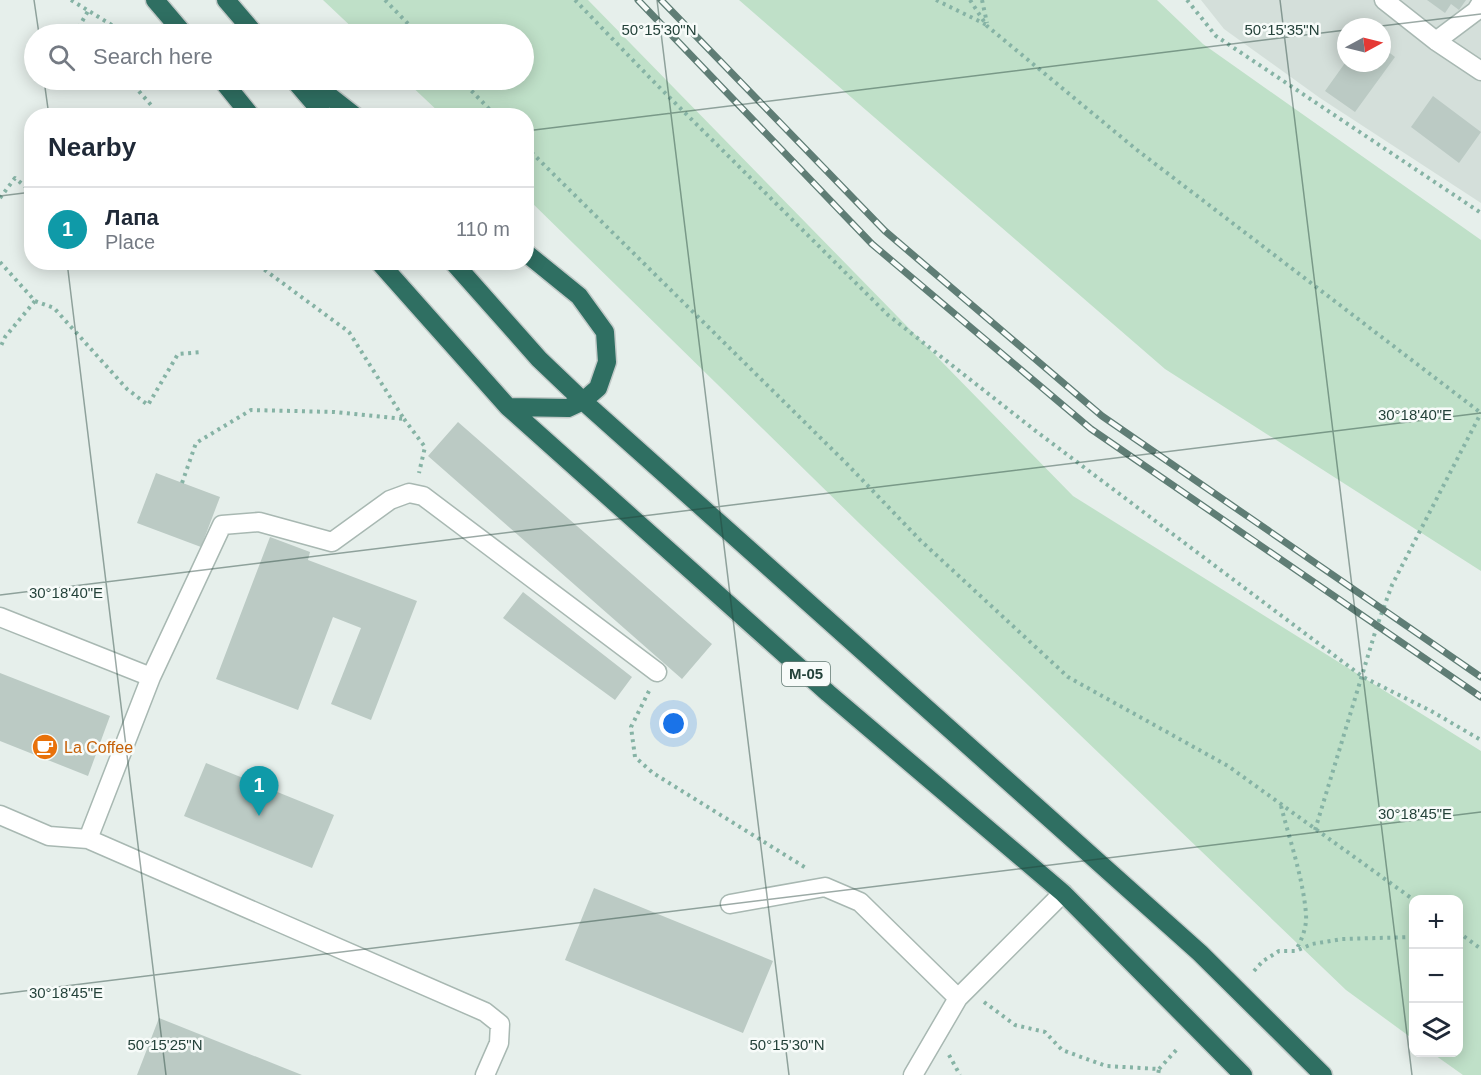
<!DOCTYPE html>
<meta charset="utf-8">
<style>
:root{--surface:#fff;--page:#f6f6f7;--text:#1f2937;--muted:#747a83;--line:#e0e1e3;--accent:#7c3aed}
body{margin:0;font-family:Helvetica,sans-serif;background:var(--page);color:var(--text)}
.controls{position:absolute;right:18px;bottom:18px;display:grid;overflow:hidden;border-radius:12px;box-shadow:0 3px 15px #0003}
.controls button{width:54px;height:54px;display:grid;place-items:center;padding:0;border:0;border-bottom:2px solid var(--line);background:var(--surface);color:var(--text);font:30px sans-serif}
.compass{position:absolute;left:1337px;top:18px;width:54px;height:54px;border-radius:50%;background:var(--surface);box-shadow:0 3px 15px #0003;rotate:83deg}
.you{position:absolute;left:674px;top:724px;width:21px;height:21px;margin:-15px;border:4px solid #fff;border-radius:50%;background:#1a73e8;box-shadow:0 0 0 9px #1a73e833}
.badge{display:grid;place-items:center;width:39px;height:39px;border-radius:50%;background:var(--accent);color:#fff;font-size:20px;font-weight:700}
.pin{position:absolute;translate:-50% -50px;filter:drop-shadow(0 2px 3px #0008)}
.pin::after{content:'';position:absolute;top:32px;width:21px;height:18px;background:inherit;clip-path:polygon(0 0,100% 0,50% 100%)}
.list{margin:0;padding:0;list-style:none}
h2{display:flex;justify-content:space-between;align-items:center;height:78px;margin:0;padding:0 24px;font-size:26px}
h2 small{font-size:20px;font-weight:400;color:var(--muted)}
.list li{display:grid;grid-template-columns:39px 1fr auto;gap:18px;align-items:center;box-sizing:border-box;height:84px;padding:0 24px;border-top:2px solid var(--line)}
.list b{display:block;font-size:22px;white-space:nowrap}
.list p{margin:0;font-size:20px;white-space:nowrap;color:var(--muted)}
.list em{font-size:20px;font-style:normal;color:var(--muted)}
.icon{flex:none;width:33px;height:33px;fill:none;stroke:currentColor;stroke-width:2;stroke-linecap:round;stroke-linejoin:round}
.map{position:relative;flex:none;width:1481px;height:1075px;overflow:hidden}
.search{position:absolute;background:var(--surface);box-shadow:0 3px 15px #0003;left:24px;top:24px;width:510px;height:66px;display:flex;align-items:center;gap:15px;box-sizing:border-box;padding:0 21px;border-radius:33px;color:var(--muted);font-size:22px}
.panel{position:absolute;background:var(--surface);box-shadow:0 3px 15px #0003;left:24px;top:108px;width:510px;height:162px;border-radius:24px}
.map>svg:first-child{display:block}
.built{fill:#d4dfda;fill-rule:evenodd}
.green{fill:#bfe0c8}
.building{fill:#bbcac4}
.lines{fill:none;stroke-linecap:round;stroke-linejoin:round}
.minor-casing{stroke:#a8b8b2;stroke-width:21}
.highway-casing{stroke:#c2cac8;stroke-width:21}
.path{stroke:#86b3a5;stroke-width:4;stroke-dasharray:3 4.5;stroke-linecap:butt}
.minor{stroke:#fff;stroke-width:18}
.highway{stroke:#2f6f62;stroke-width:18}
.rail-casing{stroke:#5f7d75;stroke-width:7}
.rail{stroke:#f7fbf9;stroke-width:4.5;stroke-dasharray:14;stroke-linecap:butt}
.ticks{fill:none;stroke:#24423a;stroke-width:1.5;stroke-opacity:0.45}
.labels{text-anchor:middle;stroke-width:5;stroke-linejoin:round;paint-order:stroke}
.shield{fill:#f7fbf9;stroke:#637a73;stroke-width:1.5}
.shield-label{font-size:15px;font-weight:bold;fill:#24423a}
.food-label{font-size:16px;fill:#c56008;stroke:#f7fbf9;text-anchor:start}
.ticks-label{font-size:15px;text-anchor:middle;fill:#24423a;stroke:#f7fbf9;stroke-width:5;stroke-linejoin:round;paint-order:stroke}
</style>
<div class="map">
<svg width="1481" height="1075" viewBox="0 0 1481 1075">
<rect width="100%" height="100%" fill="#e6efeb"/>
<path class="built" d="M1201 0H1481V203L1320 98 1224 29ZM1346 27H1382V63H1346Z"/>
<path class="green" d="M323 0H588L1073 496 1481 751V1075H1463L1432 1053 1458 1052V900H1414L1413 1039 1346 990 860 524 527 198 526 116 442 115 405 80H524V34H359Z
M739 0H1157L1203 44 1481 240V571L1165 369Z"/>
<path class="building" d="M1427 0H1466L1459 10 1451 4 1445 13Z
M1382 47 1395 57 1355 112 1325 91 1345 63H1382Z
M1433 96 1481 132 1459 163 1411 127Z
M458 422 712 644 682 679 428 456Z
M156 473 220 497 201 547 137 523Z
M270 537 310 552 308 560 417 601 371 720 331 704 361 628 333 617 298 710 216 679Z
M523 592 632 677 615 700 503 618Z
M0 673 110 716 88 776 0 741Z
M206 763 334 815 312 868 184 816Z
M594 888 773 961 743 1033 565 960Z
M159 1018 302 1075H137Z"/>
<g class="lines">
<g class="minor-casing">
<path id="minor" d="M1384 0 1436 41 1481 71
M1436 41 1476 11 1481 3
M0 617 151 677
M0 815 49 836 88 839 485 1012 500 1024 499 1043 485 1075
M88 839 151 677 222 525 259 522 332 542 390 500 409 493 423 496 657 672
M730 904 825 887 860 902 958 998
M913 1075 958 998 1063 893"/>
</g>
<g class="highway-casing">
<path id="highway" d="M155 0 184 34
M226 0 255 34
M222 80 251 116
M294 80 325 116
M309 80 355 116
M379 262 508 407 828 693 1063 893 1243 1075
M453 262 539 359 583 401 1200 953 1323 1075
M508 407 568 408 583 401 598 388 607 362 605 332 579 296 526 253"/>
</g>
<path class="path" d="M71 0 115 27 144 34
M385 0 418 34
M575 0 652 80 888 315 1037 432 1363 677 1431 711 1481 740
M936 0 987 25
M970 0 987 26 1137 150 1481 413
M982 0 987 23
M1187 0 1216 36 1481 213
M75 34 88 11
M129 80 151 105 153 116
M461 80 496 116
M526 147 847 464 920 540 1068 677 1228 766 1414 900
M0 198 15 178 32 192
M0 262 35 301 5 337 0 348
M35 301 54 308 127 389 148 405 178 354 202 352
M404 419 425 447 419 473
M182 483 196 443 251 410 334 412 404 419 349 332 254 262
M649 691 631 727 635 757 653 773 806 868
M1281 806C1290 841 1303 878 1306 914 1307 927 1302 939 1296 950
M1315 830 1377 626 1392 585 1481 413
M1458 932 1481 949
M1254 971 1263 961 1279 951H1296L1312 944 1342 939 1414 937
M984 1002 1015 1025 1045 1032 1062 1050 1106 1066 1159 1069 1158 1075
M949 1055 960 1075
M1159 1069 1179 1047"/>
<use href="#minor" class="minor"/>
<use href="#highway" class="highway"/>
<g class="rail-casing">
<path id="rail" d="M638 0 872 244 1091 429 1481 697
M661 0 885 231 1102 416 1481 677"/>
</g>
<use href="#rail" class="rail"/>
</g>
<path class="ticks" d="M34 0 39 34M657 0 789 1075M1280 0 1412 1075M1373 27 1481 14M44 80 49 116M526 131 1346 30M0 196 32 192M67 262 166 1075M0 595 1481 413M0 994 1481 812"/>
<defs>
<g id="cafe-disc" transform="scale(1.35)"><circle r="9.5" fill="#e8710a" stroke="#f7fbf9"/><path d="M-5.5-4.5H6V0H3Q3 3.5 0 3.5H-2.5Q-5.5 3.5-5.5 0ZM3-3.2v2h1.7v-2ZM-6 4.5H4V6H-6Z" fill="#fff"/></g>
</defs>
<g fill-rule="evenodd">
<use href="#cafe-disc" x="45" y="747"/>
</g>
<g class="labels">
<rect class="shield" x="782" y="662" width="48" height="24" rx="4.5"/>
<g class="shield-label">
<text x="806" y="679">М-05</text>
</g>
<g class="food-label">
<text x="64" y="753">La Coffee</text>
</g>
</g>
<g class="ticks-label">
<text x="659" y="35">50°15'30"N</text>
<text x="1282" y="35">50°15'35"N</text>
<text x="1415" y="420">30°18'40"E</text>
<text x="66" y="598">30°18'40"E</text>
<text x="1415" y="819">30°18'45"E</text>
<text x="66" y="998">30°18'45"E</text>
<text x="165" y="1050">50°15'25"N</text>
<text x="787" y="1050">50°15'30"N</text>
</g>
</svg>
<div class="controls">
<button>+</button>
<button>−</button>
<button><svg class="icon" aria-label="layers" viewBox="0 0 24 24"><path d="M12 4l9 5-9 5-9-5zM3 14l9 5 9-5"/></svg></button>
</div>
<svg class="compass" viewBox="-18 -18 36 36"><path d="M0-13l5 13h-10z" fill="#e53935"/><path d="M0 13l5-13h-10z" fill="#747a83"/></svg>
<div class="you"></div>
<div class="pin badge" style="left:259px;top:816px;background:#0f9aa8">1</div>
<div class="search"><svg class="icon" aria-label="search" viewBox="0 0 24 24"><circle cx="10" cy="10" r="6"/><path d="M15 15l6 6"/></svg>Search here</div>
<section class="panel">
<h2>Nearby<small></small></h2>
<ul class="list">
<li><span class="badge" style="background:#0f9aa8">1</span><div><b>Лапа</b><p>Place</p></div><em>110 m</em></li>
</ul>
</section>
</div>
